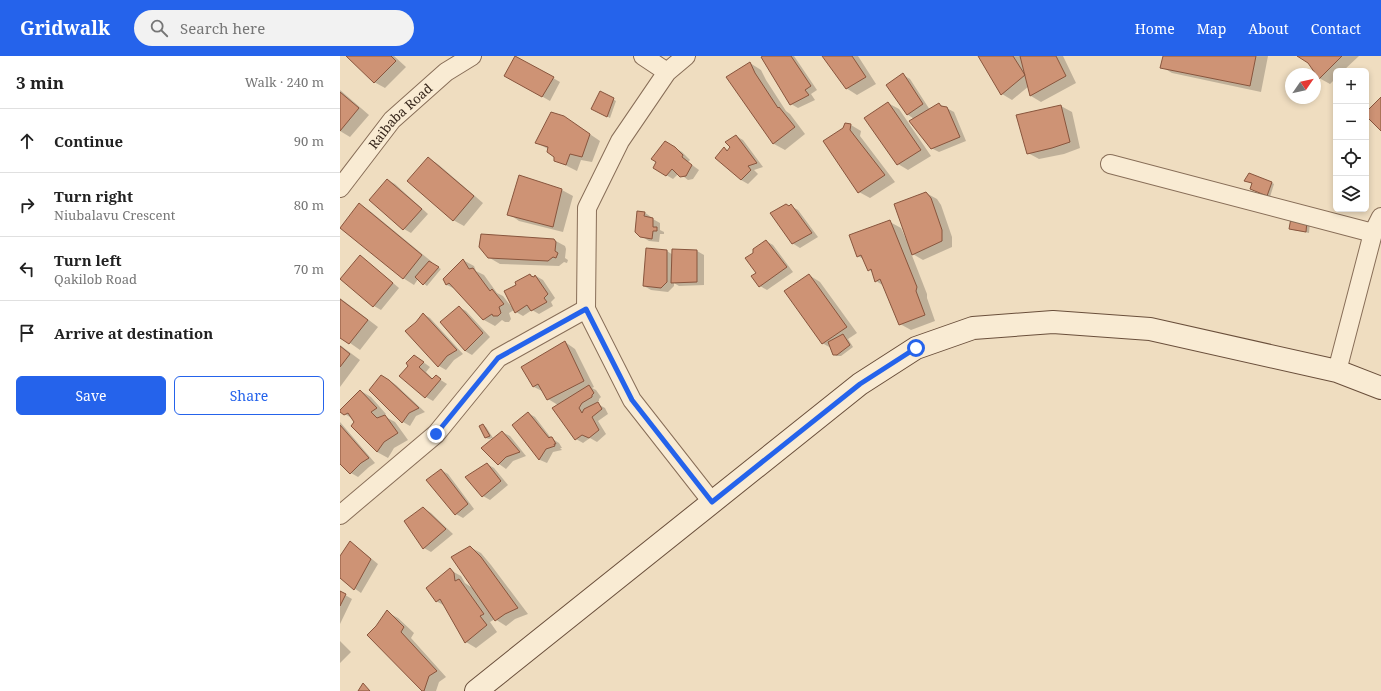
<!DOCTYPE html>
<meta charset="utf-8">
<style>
:root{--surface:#fff;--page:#f2f2f2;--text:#222;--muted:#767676;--line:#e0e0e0;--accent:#2563eb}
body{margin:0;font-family:"Noto Serif",serif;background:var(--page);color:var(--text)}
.controls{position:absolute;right:12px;top:12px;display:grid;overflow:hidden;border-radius:6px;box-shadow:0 2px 6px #0003}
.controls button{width:36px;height:36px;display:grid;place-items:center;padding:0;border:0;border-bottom:1px solid var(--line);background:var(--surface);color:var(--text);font:20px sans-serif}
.compass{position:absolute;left:945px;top:12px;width:36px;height:36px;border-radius:50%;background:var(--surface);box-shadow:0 2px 6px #0003;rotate:56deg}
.stop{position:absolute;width:12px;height:12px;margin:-9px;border:3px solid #2563eb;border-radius:50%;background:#fff}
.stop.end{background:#2563eb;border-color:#fff;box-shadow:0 1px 4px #0008}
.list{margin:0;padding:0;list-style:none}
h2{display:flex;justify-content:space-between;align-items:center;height:52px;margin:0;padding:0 16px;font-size:17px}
h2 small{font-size:13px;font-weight:400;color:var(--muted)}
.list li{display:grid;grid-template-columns:26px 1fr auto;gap:12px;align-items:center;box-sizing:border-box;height:64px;padding:0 16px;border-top:1px solid var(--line)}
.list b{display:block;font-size:15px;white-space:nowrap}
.list p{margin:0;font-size:13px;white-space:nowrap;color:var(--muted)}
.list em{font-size:13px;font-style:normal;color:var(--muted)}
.actions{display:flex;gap:8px;padding:12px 16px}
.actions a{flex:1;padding:9px 0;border:1px solid var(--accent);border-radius:6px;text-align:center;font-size:14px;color:var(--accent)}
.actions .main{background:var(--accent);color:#fff}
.icon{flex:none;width:22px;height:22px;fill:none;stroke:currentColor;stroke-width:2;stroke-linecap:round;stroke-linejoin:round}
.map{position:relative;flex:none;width:1041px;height:635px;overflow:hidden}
header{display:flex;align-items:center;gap:24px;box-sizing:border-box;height:56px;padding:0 20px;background:var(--accent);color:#fff}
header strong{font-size:19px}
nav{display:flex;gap:22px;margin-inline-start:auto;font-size:14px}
.search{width:280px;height:36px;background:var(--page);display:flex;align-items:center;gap:10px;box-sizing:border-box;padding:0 14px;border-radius:22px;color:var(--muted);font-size:15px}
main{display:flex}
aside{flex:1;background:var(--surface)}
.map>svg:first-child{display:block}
.shadow{fill:#0003}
.building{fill:#ce9375;stroke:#88553d}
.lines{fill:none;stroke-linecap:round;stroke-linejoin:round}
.street-casing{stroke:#886e58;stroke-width:20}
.secondary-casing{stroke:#6a4f3b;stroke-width:24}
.street{stroke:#f9ebd3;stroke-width:18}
.secondary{stroke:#f9ebd3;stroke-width:22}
.route{stroke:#2563eb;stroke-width:5}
.labels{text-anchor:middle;stroke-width:3;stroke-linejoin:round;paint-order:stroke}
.street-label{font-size:13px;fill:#37271c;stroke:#f6e8d0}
</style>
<header>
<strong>Gridwalk</strong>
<div class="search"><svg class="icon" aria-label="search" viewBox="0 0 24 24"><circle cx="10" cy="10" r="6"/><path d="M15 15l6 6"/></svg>Search here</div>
<nav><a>Home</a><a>Map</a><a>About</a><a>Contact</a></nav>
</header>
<main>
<aside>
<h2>3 min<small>Walk · 240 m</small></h2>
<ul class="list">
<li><svg class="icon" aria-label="ahead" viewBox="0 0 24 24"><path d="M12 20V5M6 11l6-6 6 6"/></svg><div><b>Continue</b></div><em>90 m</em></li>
<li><svg class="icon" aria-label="right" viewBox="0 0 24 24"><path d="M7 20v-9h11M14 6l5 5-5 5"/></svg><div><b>Turn right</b><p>Niubalavu Crescent</p></div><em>80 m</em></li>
<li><svg class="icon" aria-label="left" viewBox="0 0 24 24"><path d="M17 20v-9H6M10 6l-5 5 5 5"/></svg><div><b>Turn left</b><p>Qakilob Road</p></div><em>70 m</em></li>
<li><svg class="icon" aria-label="arrive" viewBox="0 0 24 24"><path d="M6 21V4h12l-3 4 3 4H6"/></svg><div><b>Arrive at destination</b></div></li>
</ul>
<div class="actions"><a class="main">Save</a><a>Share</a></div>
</aside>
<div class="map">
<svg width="1041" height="635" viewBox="0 0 1041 635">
<rect width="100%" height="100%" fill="#efddc0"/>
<path class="shadow" d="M8 0H54L66 11 45 32 34 26Z
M425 0H454L477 34 471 38 475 44 458 52 451 48Z
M483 0H518L536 28 517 39 506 32Z
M639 0H680L682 3 681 0H723L736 27 701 46 691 40 689 30 672 44 662 38Z
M824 0H928L921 36 832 17 822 11Z
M959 0H1019L1003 15H996V22L990 28 979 22 969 7Z
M176 1 220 26 210 45 165 19Z
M410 7 421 14 426 24 446 55 450 58 465 78 445 94 434 88 387 21Z
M563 19 570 23 590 54 599 48 614 56 626 85 599 96 591 92 574 63 567 58Z
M0 34 29 59 10 81 0 75Z
M260 36 276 45 270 62 252 52Z
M548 47 559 53 591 100 568 114 558 108Z
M721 50 732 56 740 92 724 98 699 103 688 97 678 59Z
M235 68 260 85 252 106 241 104 237 115 215 104V101L208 93 197 87Z
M511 69 521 75 520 80 555 126 530 142 519 136 503 73Z
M396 80 403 84 423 111 414 114 418 118 408 128 401 124 384 92 389 95Z
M325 86 342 96 350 104 348 106 359 114 353 123 348 124 339 117 333 123 314 112Z
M89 102 99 109 143 147 124 170 113 164Z
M180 120 222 134 233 140 223 176 179 165 169 158Z
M48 124 55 128 88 158 71 177 64 173 30 144Z
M906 125 931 126 934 128 930 141 914 134 913 128Z
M586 137 597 143 601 149 612 181V191L583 204 571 197 587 238V242L595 265 571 274 560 268 544 230 536 225 533 216 529 214 525 204 518 200 550 166 561 172 566 183H567Z
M19 148 30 155 92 206 91 207 101 213 87 230 78 223 74 229 63 222Z
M451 150 458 154 478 181 460 192 452 187 449 151Z
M304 156 311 161V162L320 167V174L324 176V178H320L319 186 309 185 301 180Z
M970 167 969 177 953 174 950 172Z
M214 184 225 190 226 193 225 202 228 204 227 207 224 206 219 210 160 208 148 201Z
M426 185 433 189 453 216 427 234 420 230 414 197Z
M327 195 333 199 357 195 364 199V229L339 230 334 227V230L328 236 311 234 304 230Z
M20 201 27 205 59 232 41 254 34 250Z
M123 204 134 210 136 215 144 219 157 237 163 240 174 254 169 257 171 263 169 266H165L162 264 155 270 144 264 117 234 107 229 104 224Z
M190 219 194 221 196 220 203 224 215 242 211 246 213 250 199 258 192 254 183 260 176 256 178 229Z
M469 219 480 226 517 277 508 283 513 291 501 300H497L493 298 491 292 482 287Z
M0 242 38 271 20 294 0 280Z
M119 251 126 255 150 281 132 299 125 295Z
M83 258 90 262 123 298 114 304 106 314 99 310 67 275 77 267Z
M225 286 235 293 254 331 252 332 256 334 261 341 259 343V345L256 347 265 352 268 358 258 365 266 378 257 386 250 382 243 387 236 383 218 349 208 343 204 336 194 331 182 311Z
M0 289 20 304 0 331Z
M75 300 90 311 86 316 93 323 96 321 107 328 93 345 86 341 61 320 69 310Z
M49 324 56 329 85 356 76 360 70 370 63 366 31 334Z
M21 335 31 341 46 358 44 360 55 366 68 384 54 392 48 402 37 396 12 370 15 366 13 363 0 355Z
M188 357 195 361 211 382 219 387 222 392H220L222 394 213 396 207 407 200 404 173 370Z
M0 366 35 407 29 411 18 421 11 417 0 406Z
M143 369 146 371 153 382 149 383 146 382 140 371Z
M162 376 170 380 186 400 173 405 166 413 159 408 143 392Z
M147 408 154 412 168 429 150 444 143 440Z
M101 414 108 418 134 453 123 462 116 458Z
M83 452 91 457 113 478 91 496 84 492 66 466Z
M10 487 17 491 38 508 21 537 0 522V502Z
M130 491 141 497 151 509 188 558 175 563 166 570 155 563 150 566 157 576 136 592 126 586 105 550 96 545 110 514 121 520 125 527 134 533Z
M0 536 12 543 0 568Z
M47 556 58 562 74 577 71 582 106 621 99 626 96 635H83L37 571Z
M0 585 11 596 0 607Z"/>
<path class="building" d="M6 0H51L56 5 34 27Z
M175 0 214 21 202 41 164 20Z
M423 0H451L471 30 465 34 469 39 450 49 421 1Z
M482 0H512L526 21 506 33Z
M638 0H673L685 19 661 39Z
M680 0H716L726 20 690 40Z
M823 0H916L910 30 820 12Z
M957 0H1002L979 23 968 7Z
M410 6 415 17 438 52 439 51 455 71 433 88 386 21Z
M563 17 583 48 567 59 546 29Z
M260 35 274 42 267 61 251 53Z
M0 36 19 52 0 75Z
M1041 41V75L1026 60V56Z
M548 46 581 94 557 109 524 62Z
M599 47 601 50 607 51 620 81 591 93 569 65Z
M721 49 730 86 712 92 687 98 676 59Z
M211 56 224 60 250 78 242 101 230 98 226 109 214 105V101L207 96 208 91 195 87Z
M505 67 511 68 510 74 545 119 518 137 483 85 503 72Z
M396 79 417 107 408 110 411 114 401 124 375 102 384 91 387 95 390 91 385 86Z
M325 85 335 91 343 99 342 101 352 109 346 120 340 121 332 113 326 120 313 112 316 106 311 103Z
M88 101 134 140 113 165 67 125Z
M909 117 932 126 927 140 910 133 912 127 904 125Z
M179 119 222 133 213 171 167 159Z
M47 123 82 153 63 174 29 144Z
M586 136 591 142 602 174V185L572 199 554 148Z
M19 147 82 199 63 223 0 172Z
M446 148 449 150 451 148 472 177 452 188 430 157Z
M297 155 305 156 304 160 313 162V171H317V175H313L312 183 300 181 295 176Z
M951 162 967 165 966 176 949 173Z
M550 164 577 231 576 235 585 259 559 269 540 223 535 226 531 213 528 215 521 199 517 201 509 179Z
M141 178 214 183 216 186 215 195 218 197 216 202 213 201 208 205 148 202 139 191Z
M426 184 447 211 419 231 411 220 416 217 405 202 413 197V193Z
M306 192 327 194V226L321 232 303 230Z
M332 193 357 194V226L331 227Z
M20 199 53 227 33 251 0 223Z
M123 203 129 213 133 212 150 235 152 233 164 248 159 251 161 257 158 260H153L152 258 143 264 109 227 106 229 103 223Z
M89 205 99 211 83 229 75 221Z
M190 218 191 220 194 221 195 219 208 238 204 242 207 246 191 255 187 249 175 257 164 235 176 229 175 226Z
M469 218 507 271 482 288 444 235Z
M0 243 28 264 9 288 0 282Z
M119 250 143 277 125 295 100 266Z
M83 257 117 294 107 300 98 311 65 275 76 266Z
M503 278 510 289 497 299H493L488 286Z
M225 285 244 325 207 344 198 328 193 331 181 311Z
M0 290 10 298 0 311Z
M74 299 84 306 79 311 92 323 96 319 101 323 85 342 59 320 68 310 66 307Z
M41 319 49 324 79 352 69 357 62 367 29 334Z
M249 329 254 337 252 339V341L242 347 239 352 242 357 244 353 258 346 262 353 252 361 259 374 249 382 242 379 235 384 212 352Z
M20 334 37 352 31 356 37 362 45 359 58 377 44 386 37 396 11 370 14 366 8 357 4 359 0 356V354Z
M188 356 209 382 210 381H212L216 388H214L215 390 206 393 199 404 172 369Z
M143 368 150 380 145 382 139 370Z
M0 369 29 402 21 407 10 418 0 408Z
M162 375 180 396 166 401 158 409 141 392Z
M147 407 161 425 142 441 125 421Z
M101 413 128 448 115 459 86 424Z
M83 451 106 473 83 493 64 465Z
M10 485 31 503 14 534 0 522V500Z
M130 490 141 501 178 552 165 558 155 565 111 501Z
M110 512 114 517 115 525 119 523 144 558 140 560 147 569 125 587 100 543 96 546 86 532Z
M0 535 6 538 0 550Z
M47 554 64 571 61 576 97 615 89 620 84 635H82L27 579 36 570Z
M23 627 30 635H18Z"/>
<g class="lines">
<g class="street-casing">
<g id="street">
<path d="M303 0 327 16"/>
<path d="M346 0 327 16 280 85 247 152 246 253 292 344 372 446"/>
<path d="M770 108 1033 177"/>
<path id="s1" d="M0 132 52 64 106 16 132 0"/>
<path d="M997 315 1033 177 1041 161"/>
<path d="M0 459 96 378 158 302 246 253"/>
</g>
</g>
<g class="secondary-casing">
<path id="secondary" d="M136 635 520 328 576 292 633 272 713 266 810 273 997 315 1041 332"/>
</g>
<use href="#street" class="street"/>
<use href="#secondary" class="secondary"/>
</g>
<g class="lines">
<path class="route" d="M96 378 158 302 246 253 292 344 372 446 520 328 576 292"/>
</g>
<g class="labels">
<g class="street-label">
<text dy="5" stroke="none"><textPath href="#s1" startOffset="94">Raibaba Road</textPath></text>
</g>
</g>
</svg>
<div class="controls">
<button>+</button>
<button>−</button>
<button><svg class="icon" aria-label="locate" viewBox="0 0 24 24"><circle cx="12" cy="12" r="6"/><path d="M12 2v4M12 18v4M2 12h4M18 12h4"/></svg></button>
<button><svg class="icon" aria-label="layers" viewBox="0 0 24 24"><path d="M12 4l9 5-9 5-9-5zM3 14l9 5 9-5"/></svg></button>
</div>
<svg class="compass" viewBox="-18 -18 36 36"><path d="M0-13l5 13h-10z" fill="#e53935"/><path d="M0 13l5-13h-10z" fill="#767676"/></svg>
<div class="stop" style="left:576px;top:292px"></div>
<div class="stop end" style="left:96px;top:378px"></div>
</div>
</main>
